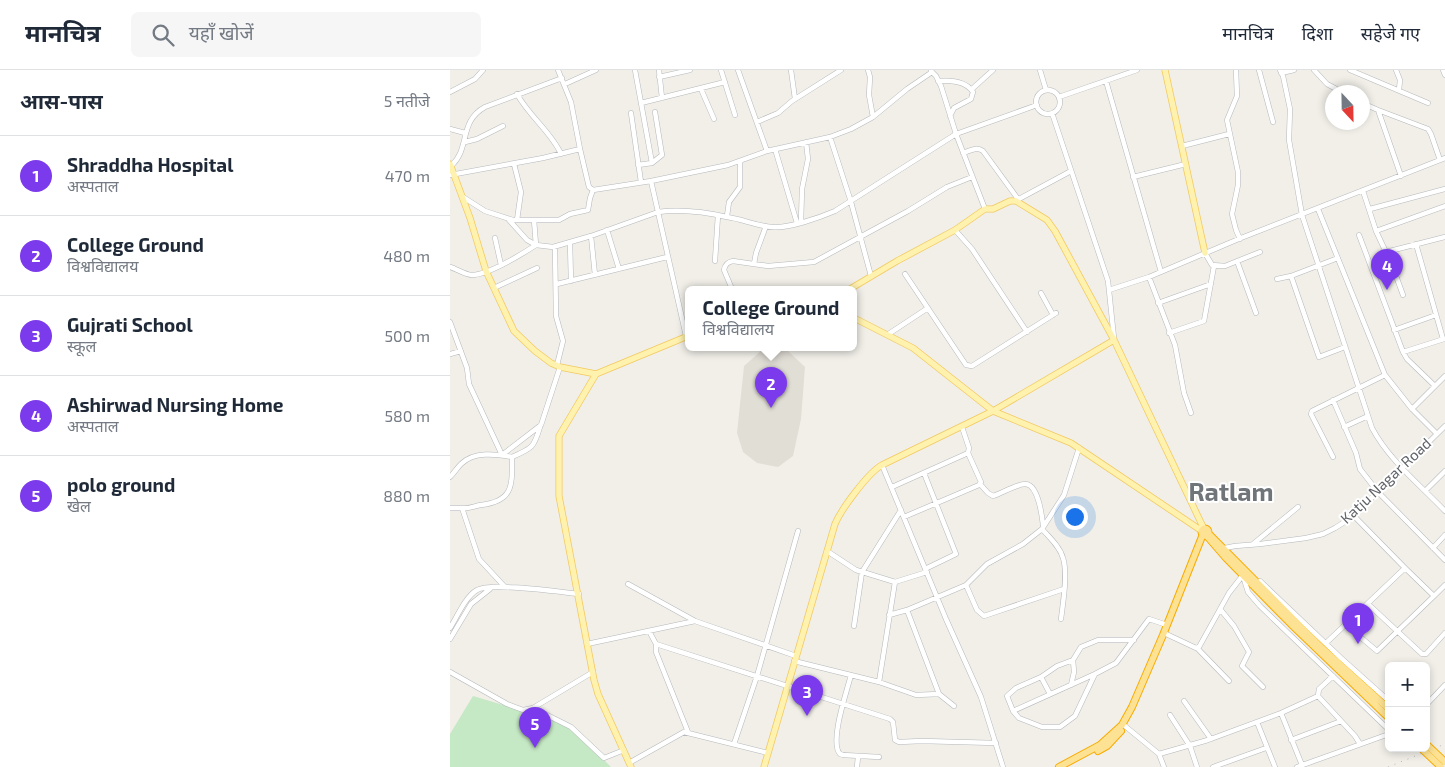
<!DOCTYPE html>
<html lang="hi">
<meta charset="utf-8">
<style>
:root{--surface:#fff;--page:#f6f6f7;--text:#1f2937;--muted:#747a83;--line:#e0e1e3;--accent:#7c3aed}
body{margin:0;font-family:"Exo 2","Noto Sans Devanagari",sans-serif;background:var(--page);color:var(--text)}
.controls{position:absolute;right:15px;bottom:15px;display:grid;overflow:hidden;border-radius:8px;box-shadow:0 2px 8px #0003}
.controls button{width:45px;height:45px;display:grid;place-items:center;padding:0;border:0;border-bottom:1px solid var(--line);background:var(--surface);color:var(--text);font:25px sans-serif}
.compass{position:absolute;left:875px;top:15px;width:45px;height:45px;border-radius:50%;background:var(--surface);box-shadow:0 2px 8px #0003;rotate:158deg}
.you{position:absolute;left:624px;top:446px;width:18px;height:18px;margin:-12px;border:4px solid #fff;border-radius:50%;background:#1a73e8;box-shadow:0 0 0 8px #1a73e833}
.badge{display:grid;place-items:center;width:32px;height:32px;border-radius:50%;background:var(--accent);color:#fff;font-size:16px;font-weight:700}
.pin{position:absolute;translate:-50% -41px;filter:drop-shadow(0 1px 2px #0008)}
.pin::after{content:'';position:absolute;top:26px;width:18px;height:15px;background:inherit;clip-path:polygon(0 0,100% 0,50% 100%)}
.popup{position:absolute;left:235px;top:216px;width:172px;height:65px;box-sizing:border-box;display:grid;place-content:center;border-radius:8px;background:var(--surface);filter:drop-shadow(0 1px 4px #0005);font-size:16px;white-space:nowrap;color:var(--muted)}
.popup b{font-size:19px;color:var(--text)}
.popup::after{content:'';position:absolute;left:50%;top:100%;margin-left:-10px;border:10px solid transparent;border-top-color:var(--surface)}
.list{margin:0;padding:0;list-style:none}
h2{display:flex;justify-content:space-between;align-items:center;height:65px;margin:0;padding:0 20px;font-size:21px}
h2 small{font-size:16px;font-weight:400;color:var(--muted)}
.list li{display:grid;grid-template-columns:32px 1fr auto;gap:15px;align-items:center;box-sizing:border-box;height:80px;padding:0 20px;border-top:1px solid var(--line)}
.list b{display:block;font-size:19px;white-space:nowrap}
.list p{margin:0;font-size:16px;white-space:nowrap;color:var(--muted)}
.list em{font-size:16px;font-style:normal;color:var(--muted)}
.icon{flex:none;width:28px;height:28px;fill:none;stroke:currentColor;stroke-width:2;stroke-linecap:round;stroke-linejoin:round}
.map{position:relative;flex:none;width:995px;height:697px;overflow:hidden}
header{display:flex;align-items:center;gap:30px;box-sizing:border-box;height:70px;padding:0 25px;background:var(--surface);border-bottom:1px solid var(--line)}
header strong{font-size:24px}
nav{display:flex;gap:28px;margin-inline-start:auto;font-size:18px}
.search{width:350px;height:45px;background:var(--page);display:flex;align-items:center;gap:12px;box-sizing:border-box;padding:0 18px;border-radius:8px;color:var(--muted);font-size:19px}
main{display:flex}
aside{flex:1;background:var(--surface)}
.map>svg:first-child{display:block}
.education{fill:#e1ded6}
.green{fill:#c5e8c5}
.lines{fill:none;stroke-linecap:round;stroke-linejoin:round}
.minor-casing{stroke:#b5b8bc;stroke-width:5.5}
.major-casing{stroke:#f2c960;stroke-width:7}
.highway-casing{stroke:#f9ab00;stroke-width:8}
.minor{stroke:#fff;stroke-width:4.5}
.major{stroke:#fff2af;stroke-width:5.5}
.highway{stroke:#fde293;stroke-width:6}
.rail{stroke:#b6b7b8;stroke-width:1;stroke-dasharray:1 6;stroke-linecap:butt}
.highway-bridge-casing{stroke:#f9ab00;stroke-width:8;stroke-linecap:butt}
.highway-bridge{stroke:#fde293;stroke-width:6}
.labels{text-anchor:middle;stroke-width:4;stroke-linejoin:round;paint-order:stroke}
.street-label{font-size:15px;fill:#5f6368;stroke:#fff}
.town-label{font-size:25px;font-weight:bold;fill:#70757a;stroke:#fff}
</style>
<header>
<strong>मानचित्र</strong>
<div class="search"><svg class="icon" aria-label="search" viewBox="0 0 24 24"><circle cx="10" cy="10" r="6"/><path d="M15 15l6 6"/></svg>यहाँ खोजें</div>
<nav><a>मानचित्र</a><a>दिशा</a><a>सहेजे गए</a></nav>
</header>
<main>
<aside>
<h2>आस-पास<small>5 नतीजे</small></h2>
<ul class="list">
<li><span class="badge">1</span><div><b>Shraddha Hospital</b><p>अस्पताल</p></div><em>470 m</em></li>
<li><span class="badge">2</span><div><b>College Ground</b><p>विश्वविद्यालय</p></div><em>480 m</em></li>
<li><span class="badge">3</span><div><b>Gujrati School</b><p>स्कूल</p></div><em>500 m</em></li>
<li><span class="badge">4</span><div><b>Ashirwad Nursing Home</b><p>अस्पताल</p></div><em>580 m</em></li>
<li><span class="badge">5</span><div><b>polo ground</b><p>खेल</p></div><em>880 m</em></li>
</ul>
</aside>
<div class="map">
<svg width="995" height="697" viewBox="0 0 995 697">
<rect width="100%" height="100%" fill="#f1efe8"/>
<path class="education" d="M312 280 338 281 355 297 351 349 343 386 328 397 307 393 293 382 287 363 294 296Z"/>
<path class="green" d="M23 626 111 652 121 657 161 697H0V664Z"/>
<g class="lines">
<g class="minor-casing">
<path id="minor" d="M108 0 121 32 130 79
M185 0 202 93
M209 0 212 28
M271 0 285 45
M288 0 317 81
M341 0 345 29
M418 0 420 7 419 25 423 47
M590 0 596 20
M786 0 787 26 777 50 788 102V115L782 144 786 160 790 169
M809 0 823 52
M830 0 833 6 840 39 839 70 852 145 922 358C939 390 970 415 995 441
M864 0 877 14 892 22
M900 0 978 33
M946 0 950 10 949 20
M993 0 995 5
M481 1 486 6 491 16 506 64 535 139
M831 3 844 0
M209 7 240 0
M488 11C500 10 516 11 523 22L521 29 504 38 500 46
M656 11 711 202
M115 14 146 0
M251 19 264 49
M522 19 543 0
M586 32a12 12 0 1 1 24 0a12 12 0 1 1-24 0Z
M0 22 25 9 33 0
M67 24C79 46 102 63 111 84
M609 27 687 0
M191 33 275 12
M912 33 928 40 978 59 981 64 990 90
M928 40 951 106
M181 43 191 112
M602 43 658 211 664 268
M307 52 328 43 342 31 391 0
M0 59 15 63
M380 67 401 132 421 206
M15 72 27 69 53 56
M732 76 779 64
M325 79 347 153
M513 83C520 81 526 76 533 81L568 129
M64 94 71 122 67 150
M188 95 202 93 212 85 205 42
M1 96C21 78 8 52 35 37L112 8
M0 105 93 88 130 79 138 113 139 117 143 120 201 111 278 95 317 81 380 67 401 59 423 47 457 19 482 2
M683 107 736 94
M201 111 236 266
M913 121 926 161 942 195 953 225
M13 127 35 141 63 150H109L120 144 138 140 140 128 143 120
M567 130 621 101
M868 139 935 305 962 339
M920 139 995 119
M277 146 279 132 290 117V91
M59 150 77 170 86 175 103 177 141 166 208 142C231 139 255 142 277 147 292 149 307 156 322 157 338 159 371 147 385 141L506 64 587 35
M351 152 352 119 358 89 356 72
M157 160 169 199
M505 160 522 179 577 262
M926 161 995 136
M909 165 953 282 957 289 985 316
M141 166 145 205
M45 168 51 195
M120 173 121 211
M966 174 993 269
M105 177 106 246 113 271 107 295
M936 182 995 167
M755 183 762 195 775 196 810 182
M265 191 268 145
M787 191 806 243
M304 194 306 183 316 156
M0 197C7 199 15 205 22 205 39 205 72 184 86 175L84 150
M455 204 516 295 522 296 606 243
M841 206 869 287 895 277
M699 207 725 275 734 323 741 343
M827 209 841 206 888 188
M107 214 217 187
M44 218 87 198
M282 219 274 200C275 194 278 192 283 191L318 196 364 192 458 141 497 117 522 107
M659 220 699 207 791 168 995 88
M591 223 603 245
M708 233 761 214
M0 252 17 298 19 314 52 385
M944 260 986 245
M719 263 754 251 764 196
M437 265 478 238
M953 282 994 269
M0 284 11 281
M883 330 906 383 910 399 928 422 995 490
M894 357 918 346
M987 364 995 356
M52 385 91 355 110 297
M62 387C83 378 84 377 90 357
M883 387 861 344 862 341 935 305
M432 395 496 549 531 627 553 697
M474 403 506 484 475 499
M0 407C4 403 7 398 11 394 24 381 46 384 62 387 62 415 64 431 31 435 24 436 19 439 12 438L29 489 55 517
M530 414 538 423 543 426C552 423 569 413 576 414 588 415 592 446 593 455
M442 417 518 383 519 378 512 357
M975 421 995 401
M0 438H12
M454 447 529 415 531 412 518 383
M592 459C600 468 610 477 613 488 618 503 613 533 611 549
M803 474 848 437
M775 478 785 476 810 474 856 468 873 464 885 458 896 451 928 422 987 364 962 339 995 306
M983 478 995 465
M377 481 406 500 445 512 477 502
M955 498 984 526 995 515
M793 506 798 522 810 536 939 660
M810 511 891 588 939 631
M178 514 245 551
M516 515 527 540 534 546 614 519
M918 534 972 584H976L995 563
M770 539 784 556 799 582 792 596 813 617
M457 540 489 624 504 636
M439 545 457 540 516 515 537 494 573 474 592 459 614 425 629 378
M896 555 927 581 984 526
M404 556 412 502 451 440
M0 558C7 547 15 527 27 520 40 512 110 522 129 524
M199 561 206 574 440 649 443 652 445 670 449 672 472 671 546 673
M714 563 746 578 749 577 779 523 793 505
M0 569 21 534 40 519
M876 573 955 498 903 445
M137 574 245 551 346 586
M206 574V582L238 662
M747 578 779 611
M344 591 429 612 466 625 489 624
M0 602 57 634 73 640 83 638 143 602
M645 604 563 641 569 648 592 657H610L625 646 645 604 666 593 699 549 717 555
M401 605C397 621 379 672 390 684L393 685 429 687
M883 606 869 619 868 626 905 666 910 674
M591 607 600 624
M429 612 445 512
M621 615 624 602 623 590
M734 631 761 669
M976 635 995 615
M83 638 121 657 154 688 174 680
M563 641 557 626 566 618 591 607 607 596 623 590 631 577 648 570H684
M831 643 868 626
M720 645 740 676 747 697
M807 652 825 697
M675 656 709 684 714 697
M841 670 891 651
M284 674 307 606 348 461
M709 684 758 670 831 643 852 695
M179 693 234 662 318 683
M407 697 408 687
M763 697 816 678
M847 697 939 664"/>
</g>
<g class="major-casing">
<path id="major" d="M715 0 755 183
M0 94 20 148 36 201 64 261 85 281 101 293 110 297 146 304
M400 219 447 191 505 160 535 139H543L560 131H566L597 150 605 161 664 270 754 459
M404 248 463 278 543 341 621 373 752 461
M181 697 148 624 144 610 109 426V366L146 304 238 266
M314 697 385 454C392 438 418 403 432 395L543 341 664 270"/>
</g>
<g class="highway-casing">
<path id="highway" d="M751.5 462a3.5 3.5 0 1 1 7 0a3.5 3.5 0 1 1-7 0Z
M759 464 872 578 939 639
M756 465 776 488 841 554 939 648
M648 681 657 676 671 661
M609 697 650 675 672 655 682 637 713 565 753 464"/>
</g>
<use href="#minor" class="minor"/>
<use href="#major" class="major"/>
<use href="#highway" class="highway"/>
<path class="rail" d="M938 697 995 674"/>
<g class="highway-bridge-casing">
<path id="highway-bridge" d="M976 674 995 692
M971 678 991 697"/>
</g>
<use href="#highway-bridge" class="highway-bridge"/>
</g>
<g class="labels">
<g class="street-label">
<text transform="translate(936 411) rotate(-43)" y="5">Katju Nagar Road</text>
</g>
<g class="town-label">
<text x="781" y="431">Ratlam</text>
</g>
</g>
</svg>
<div class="controls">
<button>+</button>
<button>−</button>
</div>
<svg class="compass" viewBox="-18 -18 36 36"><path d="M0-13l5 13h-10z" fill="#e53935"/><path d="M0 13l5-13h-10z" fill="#747a83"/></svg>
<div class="you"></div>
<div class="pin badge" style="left:908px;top:574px">1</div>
<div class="pin badge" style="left:321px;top:338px">2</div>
<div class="popup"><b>College Ground</b>विश्वविद्यालय</div>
<div class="pin badge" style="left:357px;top:646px">3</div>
<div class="pin badge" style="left:937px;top:220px">4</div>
<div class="pin badge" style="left:85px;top:678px">5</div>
</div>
</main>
